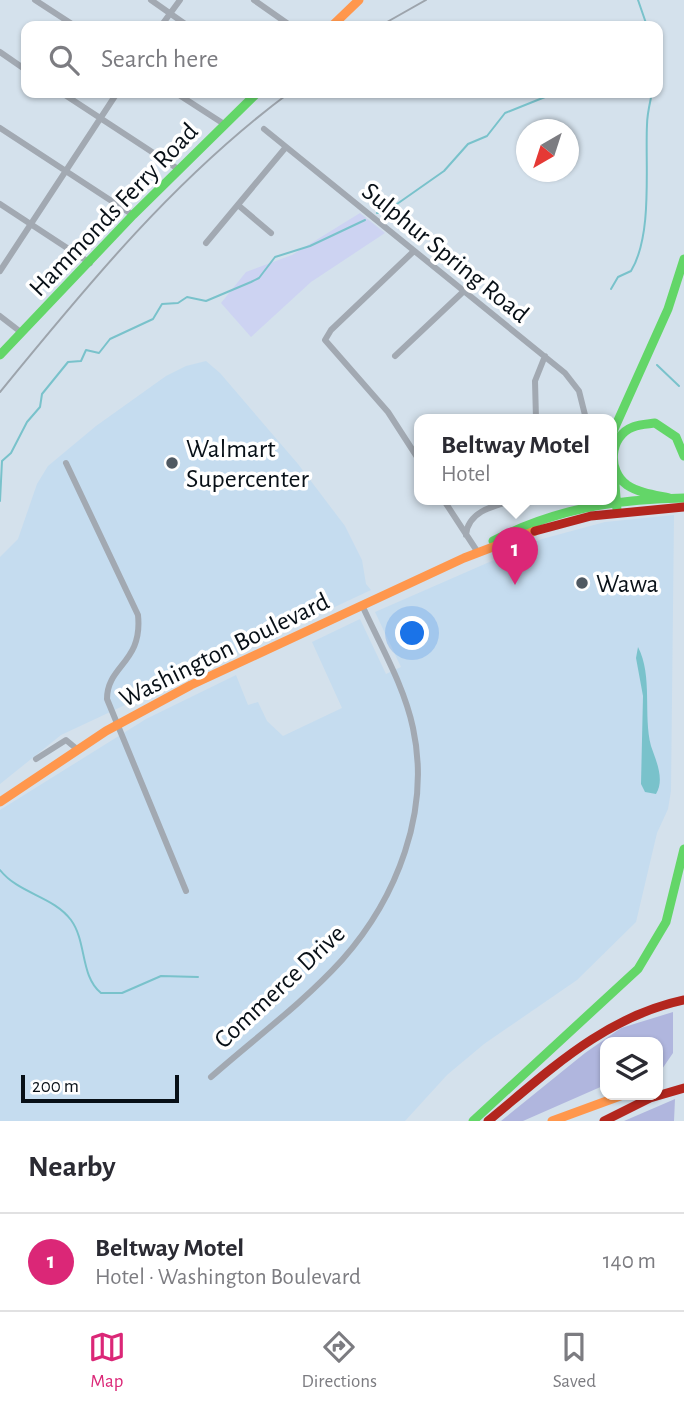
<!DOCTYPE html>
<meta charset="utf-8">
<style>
:root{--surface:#fff;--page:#f2f2f3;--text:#2b2b33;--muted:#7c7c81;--line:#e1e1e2;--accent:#db2777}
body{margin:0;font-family:"Alegreya Sans",sans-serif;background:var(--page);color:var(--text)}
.controls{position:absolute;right:21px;bottom:21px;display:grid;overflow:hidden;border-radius:14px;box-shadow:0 2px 5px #0004}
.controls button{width:63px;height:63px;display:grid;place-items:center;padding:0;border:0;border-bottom:2px solid var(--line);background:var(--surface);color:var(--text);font:35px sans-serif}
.compass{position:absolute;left:516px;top:119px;width:63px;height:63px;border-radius:50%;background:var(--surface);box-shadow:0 2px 5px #0004;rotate:219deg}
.scale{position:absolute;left:21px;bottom:18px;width:158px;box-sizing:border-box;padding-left:7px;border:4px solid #081017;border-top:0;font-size:19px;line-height:24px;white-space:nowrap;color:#081017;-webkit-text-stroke:5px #fff;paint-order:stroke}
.you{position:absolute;left:413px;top:634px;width:24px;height:24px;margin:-18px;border:5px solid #fff;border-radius:50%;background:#1a73e8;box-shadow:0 0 0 10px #1a73e833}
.badge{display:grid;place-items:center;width:46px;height:46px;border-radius:50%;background:var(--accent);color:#fff;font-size:23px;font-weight:700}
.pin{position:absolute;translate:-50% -58px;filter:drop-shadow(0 2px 4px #0008)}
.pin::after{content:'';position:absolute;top:37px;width:24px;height:21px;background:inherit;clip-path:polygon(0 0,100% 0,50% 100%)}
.popup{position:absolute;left:414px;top:414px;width:203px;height:91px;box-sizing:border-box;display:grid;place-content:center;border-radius:14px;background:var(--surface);filter:drop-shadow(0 2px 5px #0005);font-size:23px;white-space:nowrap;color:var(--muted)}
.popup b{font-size:26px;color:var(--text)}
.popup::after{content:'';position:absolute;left:50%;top:100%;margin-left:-14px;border:14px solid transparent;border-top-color:var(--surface)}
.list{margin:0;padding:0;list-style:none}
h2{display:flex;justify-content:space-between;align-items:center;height:91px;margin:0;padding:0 28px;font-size:30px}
h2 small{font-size:23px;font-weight:400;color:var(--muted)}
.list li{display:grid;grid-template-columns:46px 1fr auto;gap:21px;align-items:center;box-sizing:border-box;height:98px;padding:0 28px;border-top:2px solid var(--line)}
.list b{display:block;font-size:26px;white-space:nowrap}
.list p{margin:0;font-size:23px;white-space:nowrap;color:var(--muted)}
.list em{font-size:23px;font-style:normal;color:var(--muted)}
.icon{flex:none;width:38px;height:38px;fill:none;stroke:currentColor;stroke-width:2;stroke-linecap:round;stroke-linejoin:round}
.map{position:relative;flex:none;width:684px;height:1121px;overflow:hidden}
.search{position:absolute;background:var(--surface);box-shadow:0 2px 5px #0004;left:21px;right:21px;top:21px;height:77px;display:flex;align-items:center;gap:18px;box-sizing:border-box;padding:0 24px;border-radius:14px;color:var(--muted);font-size:26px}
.sheet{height:189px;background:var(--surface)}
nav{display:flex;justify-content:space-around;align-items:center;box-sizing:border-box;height:98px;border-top:2px solid var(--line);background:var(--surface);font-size:19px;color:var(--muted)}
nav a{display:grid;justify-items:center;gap:4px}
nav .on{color:var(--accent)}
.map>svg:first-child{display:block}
.built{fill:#c5dcef}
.green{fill:#cdd3f2}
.forest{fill:#b0b6de}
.water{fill:#79c2cb}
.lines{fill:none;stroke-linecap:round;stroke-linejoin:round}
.stream{stroke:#79c2cb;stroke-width:2}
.street{stroke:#a2a9b2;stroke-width:6}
.fast{stroke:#63d668;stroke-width:9}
.slow{stroke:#ff974d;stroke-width:9}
.jam{stroke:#b3261e;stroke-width:9}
.rail{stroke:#9da4ac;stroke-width:2}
.poi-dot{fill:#4f5962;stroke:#fff;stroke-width:2.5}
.labels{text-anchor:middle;stroke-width:7;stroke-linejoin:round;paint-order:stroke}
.street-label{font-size:26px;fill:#081017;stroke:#fff}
.poi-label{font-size:26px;fill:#081017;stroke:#fff;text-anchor:start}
</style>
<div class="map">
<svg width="684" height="1121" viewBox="0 0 684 1121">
<rect width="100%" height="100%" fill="#d4e1ec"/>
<path class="built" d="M206 361 220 373 298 464 345 526 362 560 366 584 371 590 61 735 0 784V557L18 539 37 484 48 466 96 426 166 376 186 366Z
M674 515 671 791 668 809 657 833 636 922 577 980 484 1044 447 1075 405 1121H0V810L146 719 236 675 248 705 258 702 267 721 283 736 342 708 312 642 360 619 386 674 401 667 375 612 542 539 605 522Z"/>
<path class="green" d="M360 213 385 233 311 282 251 337 221 303 246 272 292 255Z"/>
<path class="forest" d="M673 1012V1053L660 1072 658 1042H605V1085L523 1121H501L585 1053 621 1028Z
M675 1099 674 1121H624Z"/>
<path class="water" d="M638 647C653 676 643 715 651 746 656 761 665 779 656 794L645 792 641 784 643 696 636 658Z"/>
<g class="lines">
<path class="stream" d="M638 0 647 26
M377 213 387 211 444 171 468 144 487 136 505 113 555 93
M611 289 618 277 631 271C653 235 645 165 647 125 647 114 650 103 652 93
M657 365 679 386
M0 501 2 461 11 453 27 422 40 407 42 394 68 362 81 361 86 350 99 353 110 339 153 319 162 304 178 303 187 297 206 301 251 282 259 278 275 257 310 246 365 220
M0 870C19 894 53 896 71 920 87 942 80 976 101 993H122L161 976 198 977"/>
<path class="street" d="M35 0 75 26
M151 0 188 26
M254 0 291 26
M161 26 180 0
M0 52 26 70
M62 93 178 169
M176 93 224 124
M0 128 133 215
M264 129 565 373 579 391 586 419
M0 204 90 263
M238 205 271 233
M206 243 286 147
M414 251 331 330 325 340 388 412 419 460
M0 271 117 93
M0 316 22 333
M395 356 464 291
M536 419 535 381 545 356
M66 463 138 615C143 663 107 665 107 699L186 891
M443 499 477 551
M466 535C468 509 499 505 519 499
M36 759 66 740 78 750
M211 1077C254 1039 303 1003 342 960 397 898 431 811 413 728 404 685 380 645 362 605"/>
<path class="fast" d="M0 355 133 215 257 93
M611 436 668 309 684 259
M614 472 617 510
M669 498C655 495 639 493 627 485 607 471 609 436 633 427 640 424 648 424 655 423L676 437 684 456
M493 541C554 509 616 499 684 498
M473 1121 638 969 666 922 684 849"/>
<path class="slow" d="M332 26 359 0
M0 802 106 731 191 685 464 558 535 531
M552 1121 623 1095"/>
<path class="jam" d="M535 531 591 516 684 507
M488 1121C549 1071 604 1017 684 1000
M604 1121 650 1098 684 1088"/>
<path class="rail" d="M380 26 426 0
M0 392C89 283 176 177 289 93"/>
</g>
<g class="poi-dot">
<circle cx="172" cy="463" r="7"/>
<circle cx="582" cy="583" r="7"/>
</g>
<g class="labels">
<g class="street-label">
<text transform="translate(113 209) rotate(-46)" y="9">Hammonds Ferry Road</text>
<text transform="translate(446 252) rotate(39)" y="9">Sulphur Spring Road</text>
<text transform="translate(224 649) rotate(-26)" y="9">Washington Boulevard</text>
<text transform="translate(279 986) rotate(-43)" y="9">Commerce Drive</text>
</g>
<g class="poi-label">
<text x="186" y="457">Walmart<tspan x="186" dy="30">Supercenter</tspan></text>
<text x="596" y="592">Wawa</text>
</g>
</g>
</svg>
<div class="controls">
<button><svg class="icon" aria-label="layers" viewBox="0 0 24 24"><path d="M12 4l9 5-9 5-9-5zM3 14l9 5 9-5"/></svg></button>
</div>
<svg class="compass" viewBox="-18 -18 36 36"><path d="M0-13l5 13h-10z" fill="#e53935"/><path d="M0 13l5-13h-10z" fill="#7c7c81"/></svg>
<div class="scale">200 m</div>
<div class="you"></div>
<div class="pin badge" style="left:515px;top:585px">1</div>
<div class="popup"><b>Beltway Motel</b>Hotel</div>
<div class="search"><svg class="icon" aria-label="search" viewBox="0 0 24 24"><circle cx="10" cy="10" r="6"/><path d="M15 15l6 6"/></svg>Search here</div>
</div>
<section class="sheet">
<h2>Nearby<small></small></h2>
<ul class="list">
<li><span class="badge">1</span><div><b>Beltway Motel</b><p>Hotel · Washington Boulevard</p></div><em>140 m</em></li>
</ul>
</section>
<nav>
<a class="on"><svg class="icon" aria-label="map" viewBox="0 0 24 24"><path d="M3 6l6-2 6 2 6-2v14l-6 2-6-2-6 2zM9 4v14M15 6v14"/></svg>Map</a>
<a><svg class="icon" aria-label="directions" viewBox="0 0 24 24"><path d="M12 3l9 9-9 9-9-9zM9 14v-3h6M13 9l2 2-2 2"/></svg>Directions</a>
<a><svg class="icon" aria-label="saved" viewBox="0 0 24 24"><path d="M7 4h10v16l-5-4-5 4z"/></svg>Saved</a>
</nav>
